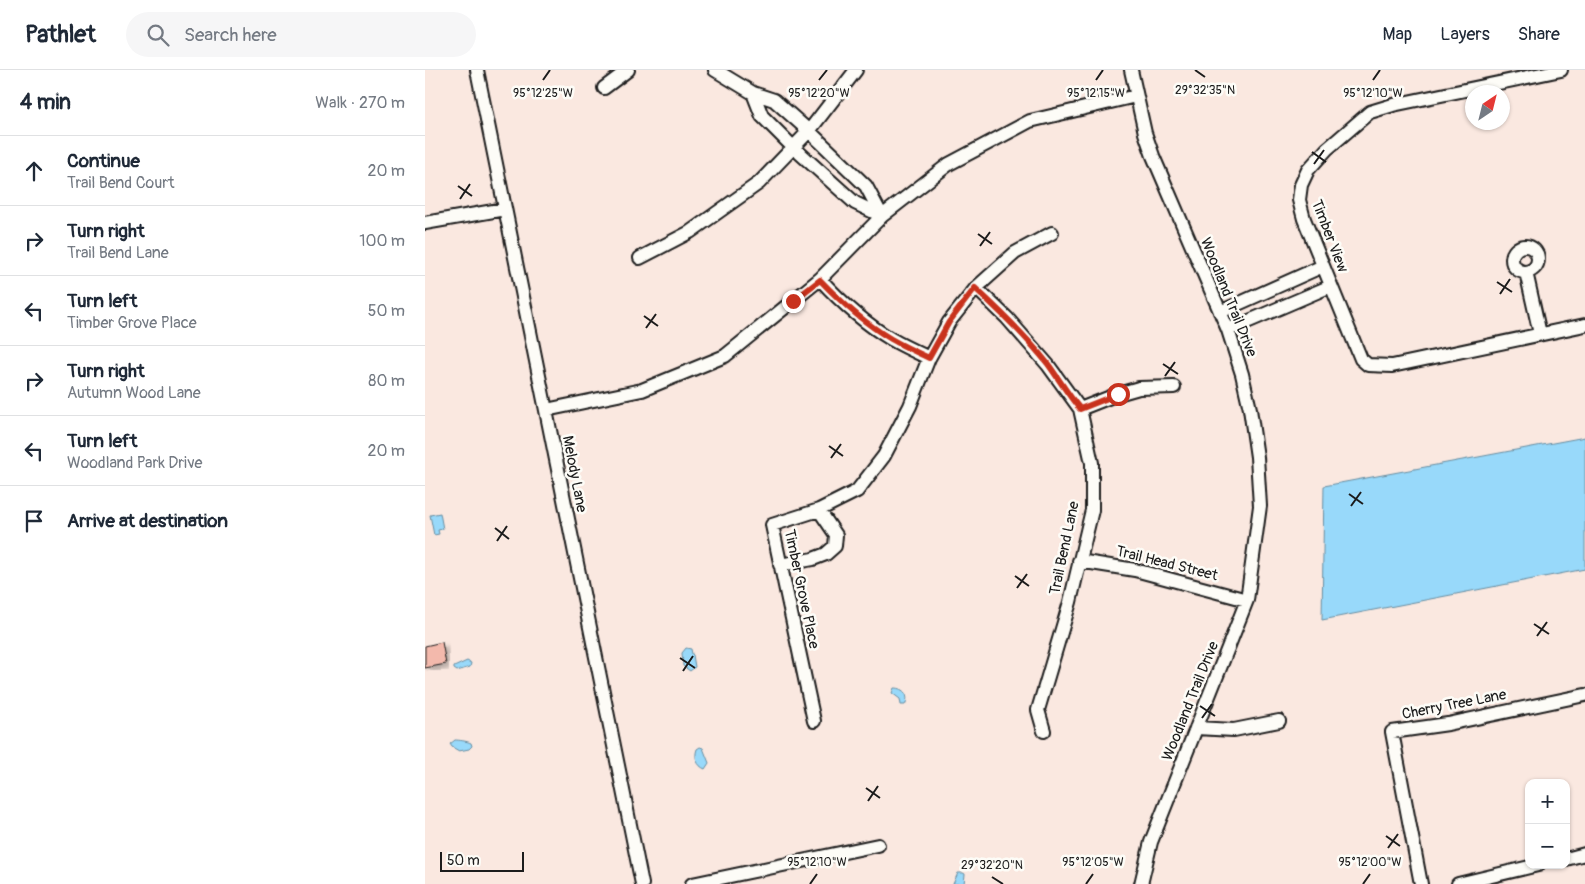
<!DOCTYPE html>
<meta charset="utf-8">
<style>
:root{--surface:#fff;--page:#f6f6f7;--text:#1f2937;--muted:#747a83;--line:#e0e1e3}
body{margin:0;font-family:Pangolin,sans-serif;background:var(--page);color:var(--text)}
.controls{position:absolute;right:15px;bottom:15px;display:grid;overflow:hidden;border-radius:10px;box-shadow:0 1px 4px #0004}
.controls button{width:45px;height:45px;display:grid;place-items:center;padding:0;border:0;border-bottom:1px solid var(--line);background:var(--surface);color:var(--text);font:25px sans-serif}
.compass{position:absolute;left:1040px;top:15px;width:45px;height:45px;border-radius:50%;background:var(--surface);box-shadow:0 1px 4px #0004;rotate:35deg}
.scale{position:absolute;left:15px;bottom:12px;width:84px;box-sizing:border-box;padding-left:5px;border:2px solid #1c1c1c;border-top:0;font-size:14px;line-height:18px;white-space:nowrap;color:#1c1c1c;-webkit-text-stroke:4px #fdfcf7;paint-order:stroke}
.stop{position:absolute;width:15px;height:15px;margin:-11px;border:4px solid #c8321e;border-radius:50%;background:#fff}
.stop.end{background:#c8321e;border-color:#fff;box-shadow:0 1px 5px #0008}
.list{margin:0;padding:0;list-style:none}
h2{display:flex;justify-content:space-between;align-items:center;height:65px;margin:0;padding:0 20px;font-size:21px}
h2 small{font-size:16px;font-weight:400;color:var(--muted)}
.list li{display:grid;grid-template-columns:32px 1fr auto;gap:15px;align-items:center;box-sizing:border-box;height:70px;padding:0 20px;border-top:1px solid var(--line)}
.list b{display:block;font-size:19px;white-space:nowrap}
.list p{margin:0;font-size:16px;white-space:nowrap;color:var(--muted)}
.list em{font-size:16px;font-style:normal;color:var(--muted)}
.icon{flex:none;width:28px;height:28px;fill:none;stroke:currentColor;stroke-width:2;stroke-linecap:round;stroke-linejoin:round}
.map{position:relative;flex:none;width:1160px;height:814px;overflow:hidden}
header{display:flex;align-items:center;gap:30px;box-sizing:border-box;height:70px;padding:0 25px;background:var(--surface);border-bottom:1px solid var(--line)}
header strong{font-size:24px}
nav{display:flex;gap:28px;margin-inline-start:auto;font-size:18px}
.search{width:350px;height:45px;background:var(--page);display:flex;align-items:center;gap:12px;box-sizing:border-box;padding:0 18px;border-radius:28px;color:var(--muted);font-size:19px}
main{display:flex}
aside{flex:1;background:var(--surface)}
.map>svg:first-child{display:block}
.water{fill:#98d9fa;stroke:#668da1}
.building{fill:#f3b9ac;stroke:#1c1c1c;filter:url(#shadow)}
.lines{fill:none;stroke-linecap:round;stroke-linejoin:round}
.minor-casing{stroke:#1c1c1c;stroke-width:16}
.minor{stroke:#fdfcf7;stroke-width:12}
.route{stroke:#c8321e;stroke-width:6}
.ticks{fill:none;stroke:#1c1c1c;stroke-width:2}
.labels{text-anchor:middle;stroke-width:5;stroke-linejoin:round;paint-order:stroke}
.street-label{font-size:15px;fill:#1c1c1c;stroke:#fdfcf7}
.ticks-label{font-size:12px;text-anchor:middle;fill:#1c1c1c;stroke:#fdfcf7;stroke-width:5;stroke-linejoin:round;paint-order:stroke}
</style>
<header>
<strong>Pathlet</strong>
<div class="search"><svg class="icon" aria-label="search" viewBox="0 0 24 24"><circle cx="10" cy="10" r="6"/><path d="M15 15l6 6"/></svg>Search here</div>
<nav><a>Map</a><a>Layers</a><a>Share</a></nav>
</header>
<main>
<aside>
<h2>4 min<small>Walk · 270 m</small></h2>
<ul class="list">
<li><svg class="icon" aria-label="ahead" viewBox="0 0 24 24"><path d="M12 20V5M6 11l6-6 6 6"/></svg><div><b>Continue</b><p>Trail Bend Court</p></div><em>20 m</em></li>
<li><svg class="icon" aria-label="right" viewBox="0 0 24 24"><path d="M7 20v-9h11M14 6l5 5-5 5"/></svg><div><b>Turn right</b><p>Trail Bend Lane</p></div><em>100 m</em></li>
<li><svg class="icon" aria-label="left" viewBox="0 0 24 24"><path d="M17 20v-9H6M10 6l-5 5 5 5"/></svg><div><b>Turn left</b><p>Timber Grove Place</p></div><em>50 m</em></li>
<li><svg class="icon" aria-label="right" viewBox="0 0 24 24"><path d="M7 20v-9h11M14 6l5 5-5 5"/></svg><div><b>Turn right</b><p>Autumn Wood Lane</p></div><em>80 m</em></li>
<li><svg class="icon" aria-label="left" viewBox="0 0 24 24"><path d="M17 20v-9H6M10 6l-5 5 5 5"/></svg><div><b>Turn left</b><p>Woodland Park Drive</p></div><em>20 m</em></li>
<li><svg class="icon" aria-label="arrive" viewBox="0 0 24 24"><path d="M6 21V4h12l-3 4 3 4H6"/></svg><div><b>Arrive at destination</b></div></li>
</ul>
</aside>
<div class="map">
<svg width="1160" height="814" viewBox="0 0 1160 814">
<defs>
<filter id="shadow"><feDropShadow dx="4.5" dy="4.5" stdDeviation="2.5" flood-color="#0004"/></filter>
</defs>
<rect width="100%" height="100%" fill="#fae8e0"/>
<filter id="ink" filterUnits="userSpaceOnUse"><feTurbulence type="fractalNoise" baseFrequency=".02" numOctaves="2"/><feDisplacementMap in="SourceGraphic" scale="10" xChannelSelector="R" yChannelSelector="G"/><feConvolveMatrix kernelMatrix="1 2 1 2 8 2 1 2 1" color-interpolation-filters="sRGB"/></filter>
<g filter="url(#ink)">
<path class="water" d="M1160 367V499L897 550 899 416Z
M15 443 18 459 13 460 14 464 9 465 5 445Z
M261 578 266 579 267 584 268 585 270 597 265 601 258 596 257 583Z
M42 591 46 593 45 597 32 601 29 599V597Z
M469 618C479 618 485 626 480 635H476L475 629 467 623Z
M30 670C33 670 42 671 46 673L47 676 44 679 34 681 27 677 25 674Z
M275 677 278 678 284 693 280 699C272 696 269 687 272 679Z
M533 803H538L540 804 539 814H528Z"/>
<path class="building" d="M17 572 21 594 0 598V576Z"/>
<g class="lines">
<g class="minor-casing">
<path id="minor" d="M52 0 217 814
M290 0 328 23 349 30 384 61 441 116 457 146
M706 0 720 63 728 86 803 260 817 304 825 339 832 387 835 436 822 530 726 772 716 814
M1136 0 968 35 945 42 902 79 883 100 876 115 874 130 879 149 936 289 943 295 967 296 1160 255
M179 18 203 0
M328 23 337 46 368 77 430 133 457 146
M0 153 80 139
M1087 189a13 13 0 1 1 26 0a13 13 0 1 1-26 0Z
M215 188 265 162 334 113 384 61 431 0
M1101 202 1115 264
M395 209C416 232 439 253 466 269 478 276 491 282 504 288
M551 218 582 248 623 295 655 339 667 393V440L645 532 613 640 619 661
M795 242 898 196
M803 260 906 216
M655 339 693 324 714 318 749 317
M121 340 217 320 300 286 395 209 457 146 524 94 605 51 711 26
M654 491 710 500 822 530
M355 495 388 489 401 484 410 476 411 465 394 440
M389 651 347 455 394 440 432 421 459 386 485 336 504 288 524 252 551 218 590 183 627 163
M771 658 809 660 854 651
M1141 789 1160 784
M267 814 453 775
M996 814 967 662 1023 654 1160 625
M1033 814 1113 795"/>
</g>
<use href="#minor" class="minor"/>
</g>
</g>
<g class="lines" filter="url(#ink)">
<path class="route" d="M368 231 395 210C416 232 439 253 466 269 478 276 491 282 504 288L524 252 550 218C576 242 602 267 623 294 634 309 643 325 655 339L693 324"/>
</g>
<path class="ticks" d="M770 0 780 7M118 10 125 0M394 10 402 0M671 10 678 0M948 10 955 0M887 82 901 92M889 94 899 80M33 116 47 126M35 129 45 114M553 164 567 174M555 176 565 162M1072 212 1087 222M1075 224 1085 209M219 246 233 256M221 258 231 244M738 294 753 304M740 306 750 292M404 376 418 386M406 388 416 374M924 424 938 434M926 436 936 422M70 458 84 469M72 471 82 456M590 506 604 516M592 518 602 504M1109 554 1124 564M1112 566 1122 552M255 588 270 598M258 601 268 586M775 636 790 646M777 648 787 634M441 718 455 728M443 731 453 716M961 766 975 776M963 778 973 764M567 807 578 814M385 814 392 804M661 814 668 804M938 814 945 804"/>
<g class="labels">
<g class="street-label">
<text transform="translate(905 166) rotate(69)" y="5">Timber View</text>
<text transform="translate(804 227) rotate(68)" y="5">Woodland Trail Drive</text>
<text transform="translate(150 404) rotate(79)" y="5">Melody Lane</text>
<text transform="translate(639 478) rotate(-78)" y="5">Trail Bend Lane</text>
<text transform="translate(742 493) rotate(14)" y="5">Trail Head Street</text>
<text transform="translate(377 519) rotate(78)" y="5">Timber Grove Place</text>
<text transform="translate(765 631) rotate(-68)" y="5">Woodland Trail Drive</text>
<text transform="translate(1029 634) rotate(-11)" y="5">Cherry Tree Lane</text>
</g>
</g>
<g class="ticks-label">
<text x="780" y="24">29°32'35"N</text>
<text x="118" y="27">95°12'25"W</text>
<text x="394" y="27">95°12'20"W</text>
<text x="671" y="27">95°12'15"W</text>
<text x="948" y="27">95°12'10"W</text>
<text x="392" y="796">95°12'10"W</text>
<text x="668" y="796">95°12'05"W</text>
<text x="945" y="796">95°12'00"W</text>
<text x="567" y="799">29°32'20"N</text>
</g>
</svg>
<div class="controls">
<button>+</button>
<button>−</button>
</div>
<svg class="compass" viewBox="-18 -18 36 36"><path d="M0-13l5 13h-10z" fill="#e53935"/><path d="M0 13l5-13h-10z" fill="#747a83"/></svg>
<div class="scale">50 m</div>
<div class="stop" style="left:693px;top:324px"></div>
<div class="stop end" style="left:368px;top:231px"></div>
</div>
</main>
